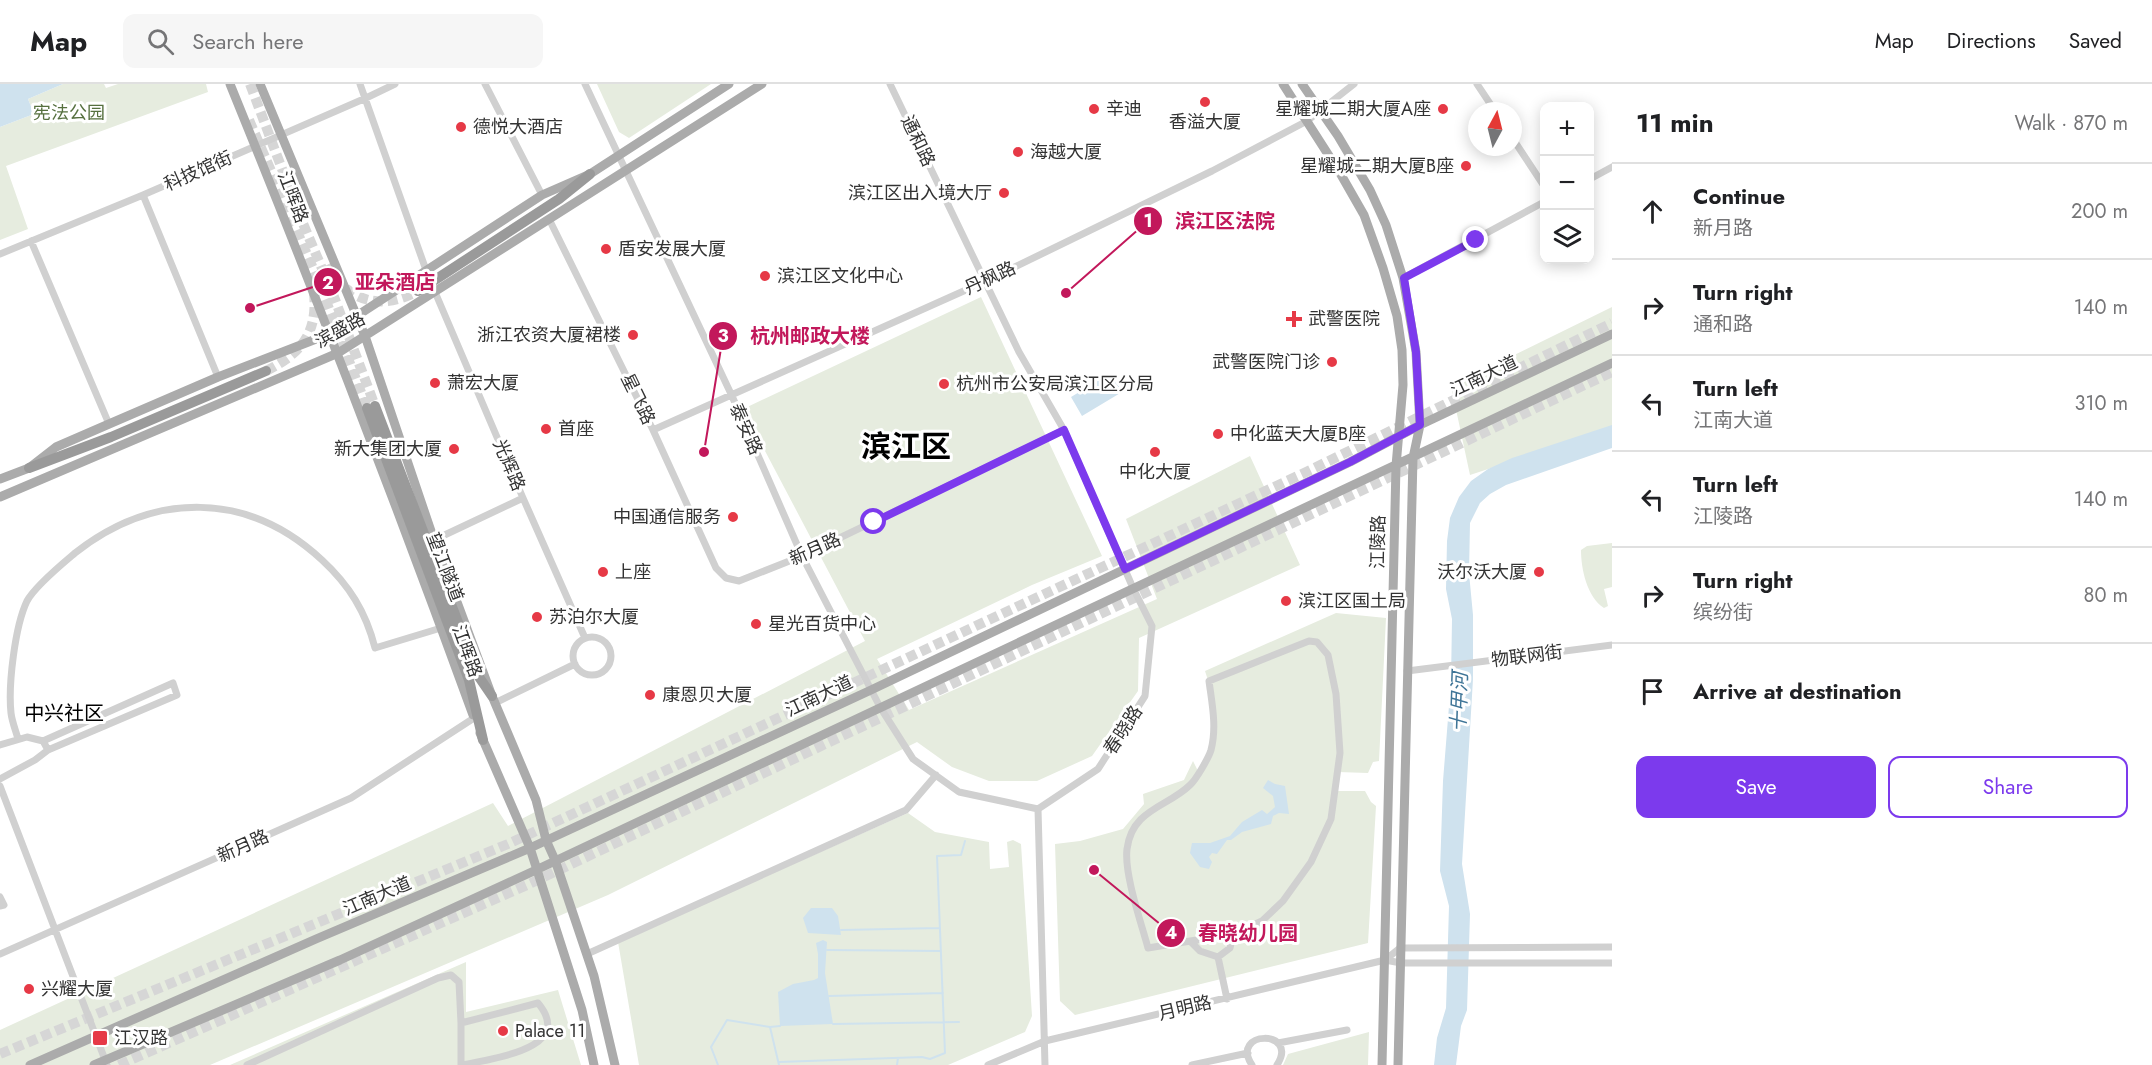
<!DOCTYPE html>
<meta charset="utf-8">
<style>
:root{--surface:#fff;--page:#f6f6f6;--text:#202124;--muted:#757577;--line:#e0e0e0;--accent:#7c3aed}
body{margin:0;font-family:Jost,"Noto Sans SC",sans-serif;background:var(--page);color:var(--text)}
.controls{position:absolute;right:18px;top:18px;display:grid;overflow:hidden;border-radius:12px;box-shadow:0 3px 15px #0003}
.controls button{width:54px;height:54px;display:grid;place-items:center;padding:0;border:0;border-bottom:2px solid var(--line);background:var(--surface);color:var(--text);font:30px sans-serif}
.compass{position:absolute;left:1468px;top:18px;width:54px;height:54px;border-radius:50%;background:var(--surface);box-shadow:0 3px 15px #0003;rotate:7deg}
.stop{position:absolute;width:18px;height:18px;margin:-14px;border:4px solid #7c3aed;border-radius:50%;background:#fff}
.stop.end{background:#7c3aed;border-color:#fff;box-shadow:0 2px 6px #0008}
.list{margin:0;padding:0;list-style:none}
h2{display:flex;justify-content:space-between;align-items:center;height:78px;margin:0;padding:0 24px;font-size:26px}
h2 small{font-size:20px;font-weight:400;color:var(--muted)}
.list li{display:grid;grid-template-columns:39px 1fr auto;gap:18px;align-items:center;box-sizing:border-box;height:96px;padding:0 24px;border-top:2px solid var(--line)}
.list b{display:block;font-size:22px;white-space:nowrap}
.list p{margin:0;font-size:20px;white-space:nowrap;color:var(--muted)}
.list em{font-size:20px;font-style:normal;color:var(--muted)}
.actions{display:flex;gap:12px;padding:18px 24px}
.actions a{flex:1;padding:14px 0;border:2px solid var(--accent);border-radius:12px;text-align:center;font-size:21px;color:var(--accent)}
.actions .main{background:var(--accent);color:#fff}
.icon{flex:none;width:33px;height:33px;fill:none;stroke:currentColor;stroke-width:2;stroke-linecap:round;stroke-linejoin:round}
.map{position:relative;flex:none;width:1612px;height:981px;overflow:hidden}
header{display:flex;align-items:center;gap:36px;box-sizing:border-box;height:84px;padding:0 30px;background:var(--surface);border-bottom:2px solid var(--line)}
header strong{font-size:28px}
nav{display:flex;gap:33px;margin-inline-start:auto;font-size:21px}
.search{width:420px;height:54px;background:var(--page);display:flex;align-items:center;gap:15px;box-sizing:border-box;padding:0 21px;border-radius:12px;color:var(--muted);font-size:22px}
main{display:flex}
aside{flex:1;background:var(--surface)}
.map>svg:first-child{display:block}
.green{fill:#e6ecdf}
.water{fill:#cfe2ee}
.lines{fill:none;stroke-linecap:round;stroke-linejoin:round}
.stream{stroke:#cfe2ee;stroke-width:2}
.highway-tunnel{stroke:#d6d6d6;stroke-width:10;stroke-dasharray:10 5;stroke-linecap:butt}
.minor{stroke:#d0d0d0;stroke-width:7}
.major{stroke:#ababab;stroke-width:9}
.highway{stroke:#9a9a9a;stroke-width:10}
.route{stroke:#7c3aed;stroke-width:8}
.poi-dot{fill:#e63946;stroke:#fff;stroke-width:2}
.labels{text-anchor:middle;stroke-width:6;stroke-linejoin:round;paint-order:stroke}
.poi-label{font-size:18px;fill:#333;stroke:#fff;text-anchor:start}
.park-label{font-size:18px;fill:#56703f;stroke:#fff}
.street-label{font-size:18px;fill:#333;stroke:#fff}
.water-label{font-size:20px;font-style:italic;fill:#3f7597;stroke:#fff}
.neighbourhood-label{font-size:20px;fill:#000;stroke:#fff}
.town-label{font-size:30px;font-weight:bold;fill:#000;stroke:#fff}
.leader{fill:none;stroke:#c2185b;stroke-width:2}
.callout-dot{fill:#c2185b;stroke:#fff;stroke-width:2}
.mark-label{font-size:18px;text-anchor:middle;font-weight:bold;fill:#fff}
.callout-label{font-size:20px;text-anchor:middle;font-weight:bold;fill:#c2185b;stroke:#fff;stroke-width:6;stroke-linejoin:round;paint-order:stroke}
</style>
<header>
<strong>Map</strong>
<div class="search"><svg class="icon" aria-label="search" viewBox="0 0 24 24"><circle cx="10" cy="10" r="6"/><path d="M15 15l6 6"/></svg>Search here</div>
<nav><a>Map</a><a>Directions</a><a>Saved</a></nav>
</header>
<main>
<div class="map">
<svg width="1612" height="981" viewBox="0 0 1612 981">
<rect width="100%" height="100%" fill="#fff"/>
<path class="green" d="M63 0H104L106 4 118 0H206L208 8 6 82 28 145 0 156V43L34 30 28 15Z
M597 0H711L629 54 619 48Z
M981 213 1102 472 1032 501 877 575 909 626 1157 515 1126 435 1250 372 1300 481 1139 554 1138 607 1092 672 1037 697H989L952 683 917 658 608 811 210 981H0V946L493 719 508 742 865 557 743 325Z
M1612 223V344L1470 391 1451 302Z
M1612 459V503L1604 505 1608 522 1604 524C1587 513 1581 485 1581 466L1587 462Z
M1336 529 1386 534 1379 677 1373 678 1368 689 1338 688 1335 707H1365L1371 718 1376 722 1368 859 1075 931 1060 917 1055 760 1080 757 1123 745 1144 720 1143 710 1184 696 1193 677 1198 687C1202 681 1209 674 1211 667 1219 643 1213 610 1205 587Z
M908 729 935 748 989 758 990 785 1009 783 1007 758 1013 756 1021 760 1032 932 1025 948 948 981H639L618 858Z
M466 878V928L558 906 581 981H230Z
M1369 948 1368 981H1283L1288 970Z"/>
<path class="water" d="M0 0H63L28 15 34 30 0 43Z
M1111 289 1122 308 1082 332 1071 313Z
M1612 341V364L1506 401 1490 410 1480 419 1470 439 1469 489 1473 531V595L1462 780 1470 830 1467 926 1461 942 1456 981H1434L1437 954 1446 924 1449 822 1440 787 1443 697 1451 597 1452 535 1446 505 1447 457 1450 434 1459 413 1471 397 1488 385 1512 374Z
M1268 696 1275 700 1285 702 1289 730 1279 729 1273 732 1271 740 1242 748 1231 756H1227L1217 770 1212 769 1209 773 1212 778 1209 785 1200 783 1190 769 1192 759H1210L1230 752 1242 738 1262 726 1267 730 1275 723 1273 712 1263 704Z
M811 824H832L838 832 841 851 808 849 803 834Z
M823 856 827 858 825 889 833 940 780 942 778 908 793 900 814 896 818 894V870L816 859Z"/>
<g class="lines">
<path class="stream" d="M841 846 940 844
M827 866 941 867
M829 912 943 909
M833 940 959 938
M779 978 922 973 930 975 945 969 937 772 961 771 965 757
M718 981 711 963 727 936 770 943
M779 981 770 943 780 942
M897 981 898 974"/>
<path class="highway-tunnel" d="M250 0 299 130 334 213 375 322
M249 36 318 196 367 324
M327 181C348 218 381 227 418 207
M266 287C300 270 318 250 314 209
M0 970 508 760 1302 390 1612 239
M119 981 527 801 1612 288"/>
<path class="minor" d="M360 0 426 186
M485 0 542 111
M585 0 732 312 802 472 880 623 913 675 959 708 1038 725 1098 685 1145 612 1152 542 1133 504 1064 346 1019 268 890 0
M1477 0 1495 27
M1513 55 1544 102
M1590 95 1612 83
M143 111 218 293
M549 135 653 346 716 484 726 494 739 497 802 472 1064 346
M31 157 109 340
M0 170 143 111 366 14 395 0
M1403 194 1544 118
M435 208 523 414 585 554
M653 346 986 197 1212 87 1307 37 1354 0
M434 456 523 414
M573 572a19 19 0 1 1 38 0a19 19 0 1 1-38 0Z
M1309 557 1317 558 1328 571 1336 610 1340 669 1331 735 1311 778 1283 817 1262 837 1233 850 1148 864C1141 838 1124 790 1127 765 1132 725 1168 723 1190 701 1196 696 1209 673 1211 666 1217 643 1212 620 1209 597Z
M1407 587 1612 561
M495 619 575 580
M18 655C16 647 12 638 11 629 8 601 15 542 27 517 35 502 62 480 75 469 154 407 248 407 322 476 349 501 366 528 375 564L441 544
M43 657 173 599 177 611 48 666
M0 661 27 653 43 657 48 666 35 676 0 695
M0 702 107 981
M1038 725 1045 981
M0 813 4 821 0 822
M1191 858 1200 867 1218 873 1230 864 1233 850
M0 870 351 714 474 634
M587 870 906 726 936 691
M1218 873 1227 915
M1385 876 1401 879H1612
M461 939V981
M1278 959 1347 946
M247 981 438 894 451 891 459 898 461 939 538 919C576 965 492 974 463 981
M988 981 1045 957 1385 876 1400 864 1612 863
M1192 981 1248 969
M1252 981C1229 946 1300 945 1277 981"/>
<path class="major" d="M230 0C315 209 396 419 473 631
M260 0 365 252 434 456 492 612 536 716 546 756 555 776 594 892 615 981
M1283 0 1340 89 1364 131 1383 184 1397 232 1402 266 1403 301 1396 382 1382 981
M1302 0 1338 52 1370 106 1386 141 1403 194 1416 268 1420 341 1413 374 1398 981
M0 395 29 384 56 363 109 340 218 293 329 250 542 111 590 90 729 0
M0 413 338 269 762 0
M480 649 530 764 582 926 594 981
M30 981 316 855 530 764 871 606 1228 436 1350 378 1420 341 1612 250
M94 981 340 876 536 786 1612 279"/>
<path class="highway" d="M418 207 559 115 590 90
M375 322 479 593 492 612
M367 324 469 596 483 656
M29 384 111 353 266 287"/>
</g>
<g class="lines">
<path class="route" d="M874 438 1064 346 1125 485 1350 378 1420 341 1416 268 1404 194 1476 156"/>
</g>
<g class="poi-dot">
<circle cx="1205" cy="18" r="6"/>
<circle cx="1094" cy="25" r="6"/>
<circle cx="1443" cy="25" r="6"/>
<circle cx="461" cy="43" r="6"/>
<circle cx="1018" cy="68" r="6"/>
<circle cx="1466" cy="82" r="6"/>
<circle cx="1004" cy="109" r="6"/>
<circle cx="606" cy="165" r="6"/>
<circle cx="765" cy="192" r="6"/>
<path d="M1291 226h6v6h6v6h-6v6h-6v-6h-6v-6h6z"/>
<circle cx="633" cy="251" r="6"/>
<circle cx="1332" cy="278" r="6"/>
<circle cx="435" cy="299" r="6"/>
<circle cx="944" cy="300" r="6"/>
<circle cx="546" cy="345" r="6"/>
<circle cx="1218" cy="350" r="6"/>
<circle cx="454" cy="365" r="6"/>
<circle cx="1155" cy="368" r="6"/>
<circle cx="733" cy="433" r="6"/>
<circle cx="603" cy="488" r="6"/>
<circle cx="1539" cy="488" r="6"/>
<circle cx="1286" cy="517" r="6"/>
<circle cx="537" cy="533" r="6"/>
<circle cx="756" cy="540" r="6"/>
<circle cx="650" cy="611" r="6"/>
<circle cx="29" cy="905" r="6"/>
<circle cx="503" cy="947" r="6"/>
<rect x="92" y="946" width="16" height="16" rx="3"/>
</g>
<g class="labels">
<g class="poi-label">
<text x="1106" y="31">辛迪</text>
<text x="1431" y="31" text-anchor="end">星耀城二期大厦A座</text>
<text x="1205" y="44" text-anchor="middle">香溢大厦</text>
<text x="473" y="49">德悦大酒店</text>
<text x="1030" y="74">海越大厦</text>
<text x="1454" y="88" text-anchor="end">星耀城二期大厦B座</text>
<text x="992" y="115" text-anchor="end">滨江区出入境大厅</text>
<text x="618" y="171">盾安发展大厦</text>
<text x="777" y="198">滨江区文化中心</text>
<text x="1308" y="241">武警医院</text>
<text x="621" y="257" text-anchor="end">浙江农资大厦裙楼</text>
<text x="1320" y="284" text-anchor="end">武警医院门诊</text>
<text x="447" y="305">萧宏大厦</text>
<text x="956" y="306">杭州市公安局滨江区分局</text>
<text x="558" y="351">首座</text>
<text x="1230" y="356">中化蓝天大厦B座</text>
<text x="442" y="371" text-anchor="end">新大集团大厦</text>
<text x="1155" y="394" text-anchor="middle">中化大厦</text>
<text x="721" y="439" text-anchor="end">中国通信服务</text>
<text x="615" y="494">上座</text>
<text x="1527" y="494" text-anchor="end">沃尔沃大厦</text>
<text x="1298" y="523">滨江区国土局</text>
<text x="549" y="539">苏泊尔大厦</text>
<text x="768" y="546">星光百货中心</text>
<text x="662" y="617">康恩贝大厦</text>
<text x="41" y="911">兴耀大厦</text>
<text x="515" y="953">Palace 11</text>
<text x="114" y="960">江汉路</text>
</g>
<g class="park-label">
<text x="69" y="35">宪法公园</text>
</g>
<g class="street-label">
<text transform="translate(918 57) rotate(64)" y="6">通和路</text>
<text transform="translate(198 87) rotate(-24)" y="6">科技馆街</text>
<text transform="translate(293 113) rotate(69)" y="6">江晖路</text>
<text transform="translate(990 194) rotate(-25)" y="6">丹枫路</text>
<text transform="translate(340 246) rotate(-29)" y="6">滨盛路</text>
<text transform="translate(1484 292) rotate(-25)" y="6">江南大道</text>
<text transform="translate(638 315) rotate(64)" y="6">星飞路</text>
<text transform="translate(746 345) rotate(66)" y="6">泰安路</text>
<text transform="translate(509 381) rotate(67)" y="6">光辉路</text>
<text transform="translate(1378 458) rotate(-89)" y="6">江陵路</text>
<text transform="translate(815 465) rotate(-24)" y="6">新月路</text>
<text transform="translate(445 483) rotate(69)" y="6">望江隧道</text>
<text transform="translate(467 567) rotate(70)" y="6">江晖路</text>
<text transform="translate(1527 572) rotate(-7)" y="6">物联网街</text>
<text transform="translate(819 612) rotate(-25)" y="6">江南大道</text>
<text transform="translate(1123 646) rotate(-57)" y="6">春晓路</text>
<text transform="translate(243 762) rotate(-24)" y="6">新月路</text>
<text transform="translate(377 812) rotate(-23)" y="6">江南大道</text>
<text transform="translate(1185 924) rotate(-13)" y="6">月明路</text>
</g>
<g class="water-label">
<text transform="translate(1459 618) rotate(-88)" y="7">十甲河</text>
</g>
<g class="neighbourhood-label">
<text x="64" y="636">中兴社区</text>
</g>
<g class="town-label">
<text x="906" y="373">滨江区</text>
</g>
</g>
<path class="leader" d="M1066 209L1148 137M250 224L328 198M704 368L723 252M1094 786L1171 849"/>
<g class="callout-dot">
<circle cx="1066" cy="209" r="6"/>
<circle cx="250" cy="224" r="6"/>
<circle cx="704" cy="368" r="6"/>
<circle cx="1094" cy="786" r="6"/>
<circle cx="1148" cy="137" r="15"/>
<circle cx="328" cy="198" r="15"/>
<circle cx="723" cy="252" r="15"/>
<circle cx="1171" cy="849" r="15"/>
</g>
<g class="mark-label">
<text x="1148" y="143">1</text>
<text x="328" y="205">2</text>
<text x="723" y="258">3</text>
<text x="1171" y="855">4</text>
</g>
<g class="callout-label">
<text x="1225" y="144">滨江区法院</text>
<text x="395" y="205">亚朵酒店</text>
<text x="810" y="259">杭州邮政大楼</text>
<text x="1248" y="856">春晓幼儿园</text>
</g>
</svg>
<div class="controls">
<button>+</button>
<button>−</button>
<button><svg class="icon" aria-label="layers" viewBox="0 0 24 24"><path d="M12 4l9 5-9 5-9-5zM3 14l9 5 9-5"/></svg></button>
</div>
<svg class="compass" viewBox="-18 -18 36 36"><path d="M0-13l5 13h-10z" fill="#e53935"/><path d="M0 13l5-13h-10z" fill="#757577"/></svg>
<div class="stop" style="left:874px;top:438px"></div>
<div class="stop end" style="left:1476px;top:156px"></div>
</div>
<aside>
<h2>11 min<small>Walk · 870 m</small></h2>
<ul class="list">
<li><svg class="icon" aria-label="ahead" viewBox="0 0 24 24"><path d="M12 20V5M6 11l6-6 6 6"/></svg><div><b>Continue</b><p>新月路</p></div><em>200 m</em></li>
<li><svg class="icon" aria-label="right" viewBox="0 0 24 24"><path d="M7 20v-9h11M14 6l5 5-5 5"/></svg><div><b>Turn right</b><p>通和路</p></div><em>140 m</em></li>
<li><svg class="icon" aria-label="left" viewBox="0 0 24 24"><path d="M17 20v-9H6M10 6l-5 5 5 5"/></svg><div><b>Turn left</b><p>江南大道</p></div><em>310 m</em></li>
<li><svg class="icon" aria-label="left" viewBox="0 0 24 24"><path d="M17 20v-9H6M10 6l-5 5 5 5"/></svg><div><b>Turn left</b><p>江陵路</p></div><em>140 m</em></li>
<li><svg class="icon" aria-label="right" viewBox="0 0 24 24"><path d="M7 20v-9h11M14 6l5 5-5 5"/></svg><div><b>Turn right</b><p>缤纷街</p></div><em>80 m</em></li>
<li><svg class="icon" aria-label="arrive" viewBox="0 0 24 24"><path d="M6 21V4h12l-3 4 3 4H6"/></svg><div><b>Arrive at destination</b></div></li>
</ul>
<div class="actions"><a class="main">Save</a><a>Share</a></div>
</aside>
</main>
